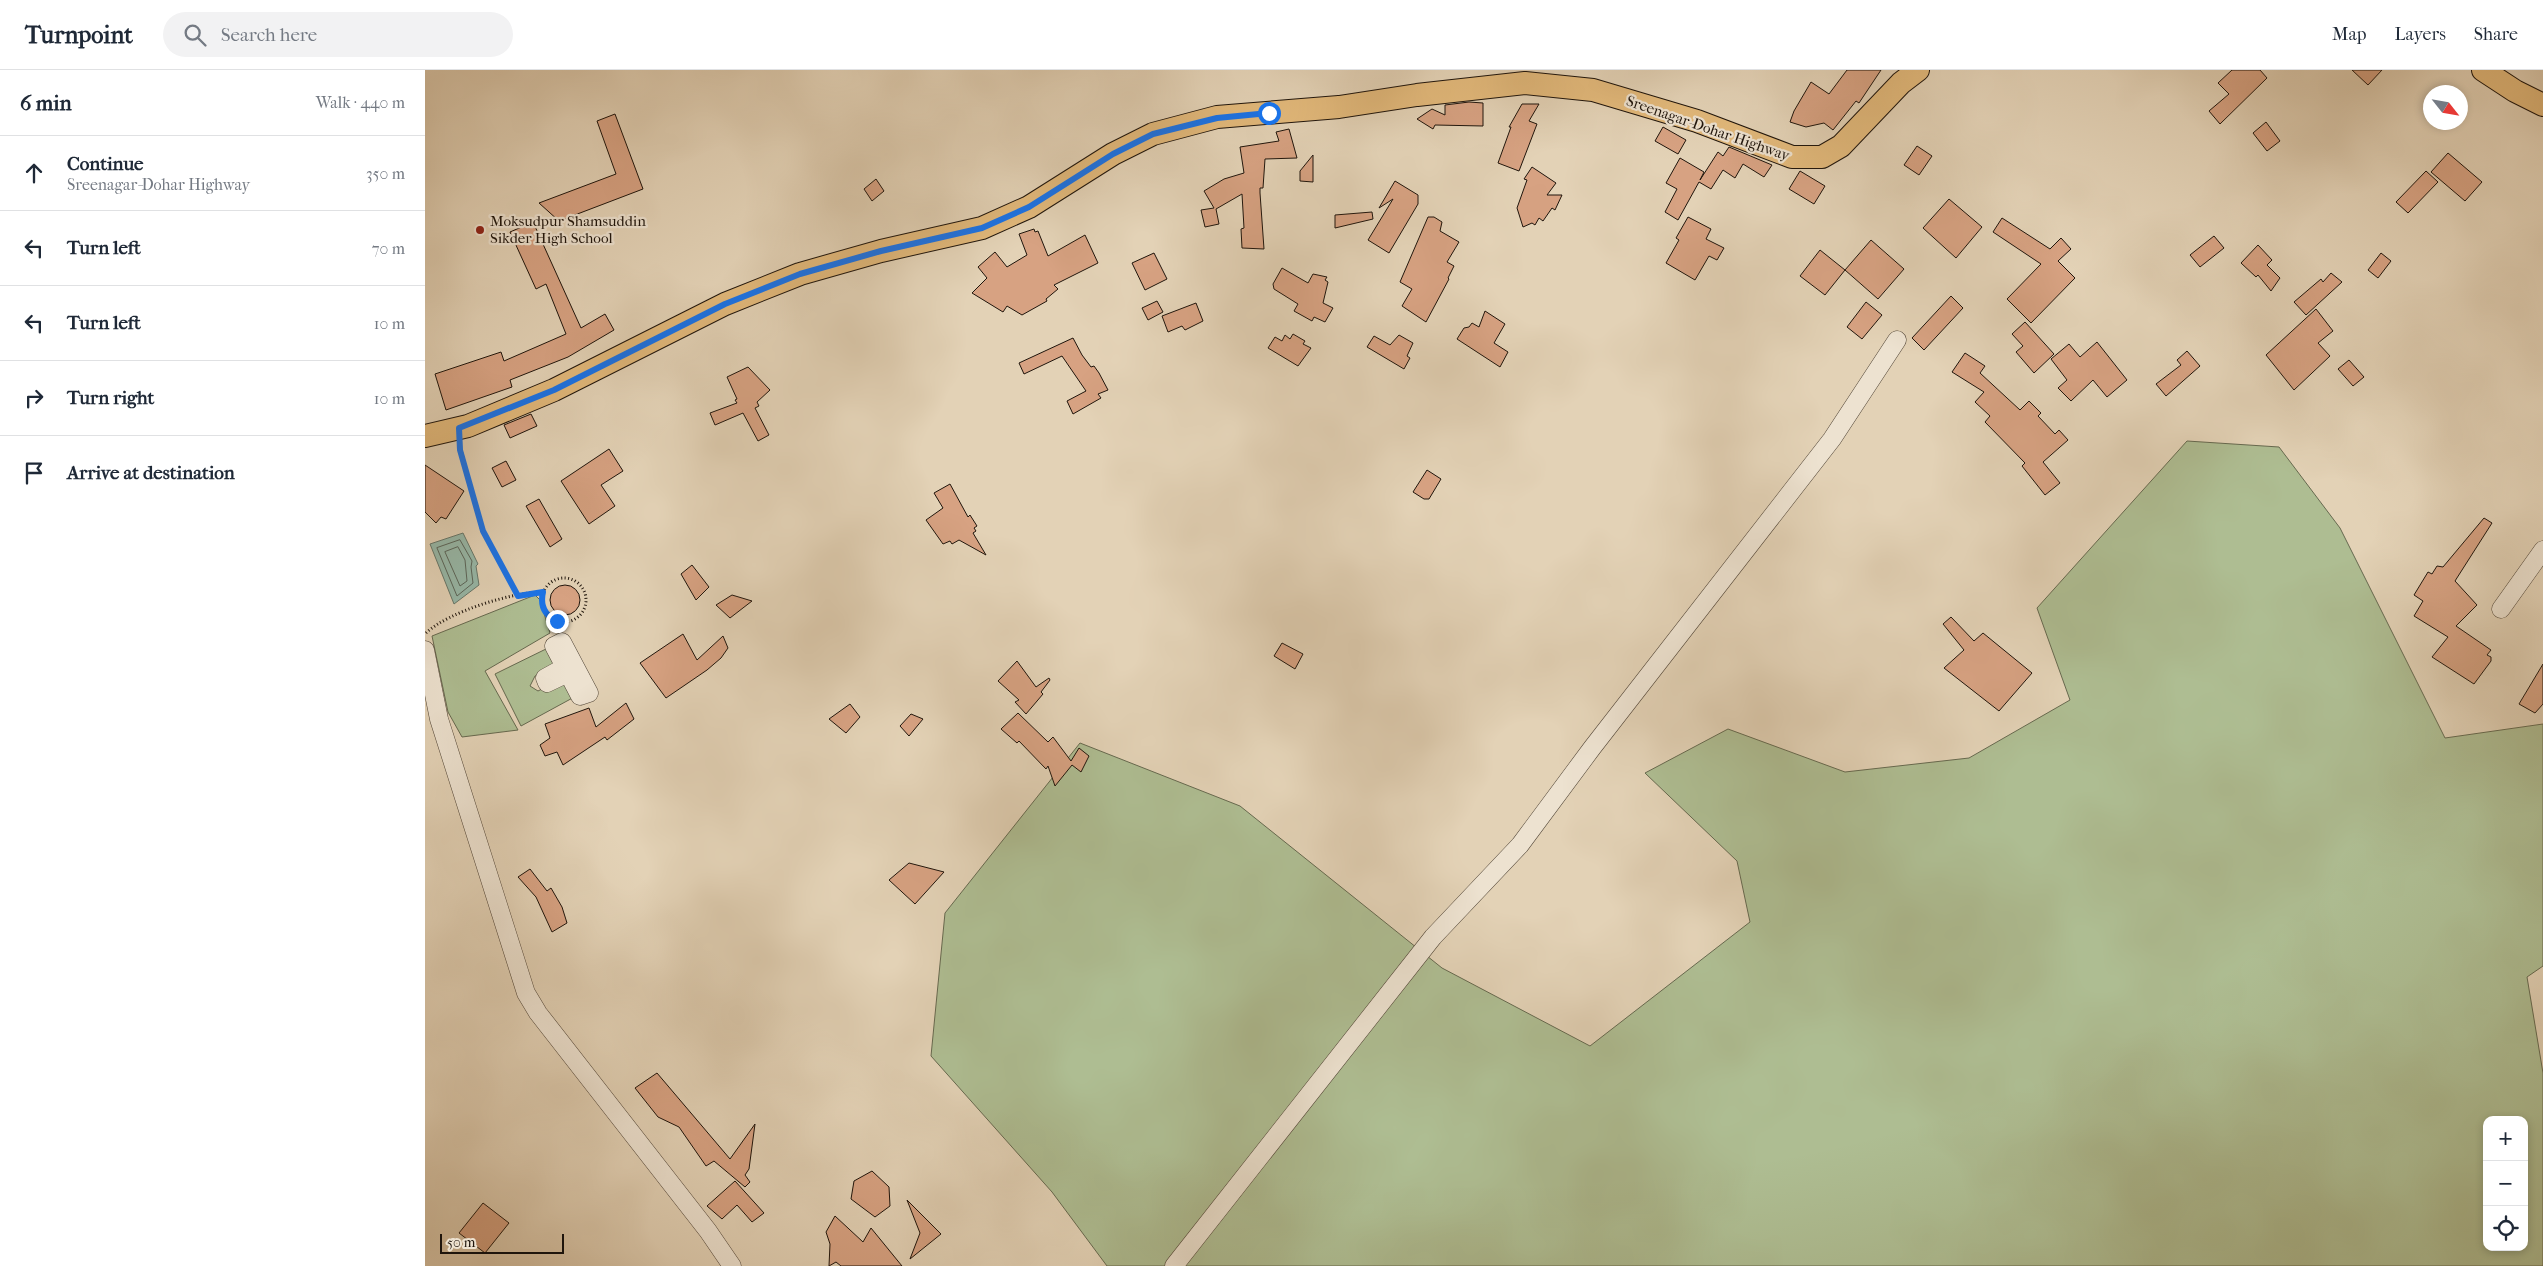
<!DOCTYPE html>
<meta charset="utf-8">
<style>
:root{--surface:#fff;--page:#f2f2f3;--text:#1f2937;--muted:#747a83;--line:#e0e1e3}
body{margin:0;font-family:"IM FELL French Canon",serif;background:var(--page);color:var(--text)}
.controls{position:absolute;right:15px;bottom:15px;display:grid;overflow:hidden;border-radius:10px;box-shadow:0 2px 8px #0003}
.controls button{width:45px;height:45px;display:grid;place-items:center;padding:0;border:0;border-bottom:1px solid var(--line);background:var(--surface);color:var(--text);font:25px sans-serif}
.compass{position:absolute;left:1998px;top:15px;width:45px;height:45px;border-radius:50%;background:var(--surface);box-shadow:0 2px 8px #0003;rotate:121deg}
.scale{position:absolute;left:15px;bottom:12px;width:124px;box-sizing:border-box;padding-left:5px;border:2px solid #1f150c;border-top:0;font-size:14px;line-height:18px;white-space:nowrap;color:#1f150c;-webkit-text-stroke:4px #ede2d0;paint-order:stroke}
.stop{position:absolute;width:15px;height:15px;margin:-11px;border:4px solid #1a73e8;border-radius:50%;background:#fff}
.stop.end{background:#1a73e8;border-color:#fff;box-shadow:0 1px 5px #0008}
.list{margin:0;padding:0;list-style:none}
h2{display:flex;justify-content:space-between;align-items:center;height:65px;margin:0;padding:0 20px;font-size:21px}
h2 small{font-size:16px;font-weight:400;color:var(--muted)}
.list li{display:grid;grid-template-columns:32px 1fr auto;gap:15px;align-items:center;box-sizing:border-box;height:75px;padding:0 20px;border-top:1px solid var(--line)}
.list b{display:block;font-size:19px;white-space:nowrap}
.list p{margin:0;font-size:16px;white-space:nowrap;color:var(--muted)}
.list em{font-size:16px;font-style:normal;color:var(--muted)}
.icon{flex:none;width:28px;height:28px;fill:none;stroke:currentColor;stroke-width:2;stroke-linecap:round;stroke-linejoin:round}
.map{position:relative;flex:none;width:2118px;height:1196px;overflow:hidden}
header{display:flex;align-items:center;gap:30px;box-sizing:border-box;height:70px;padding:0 25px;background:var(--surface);border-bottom:1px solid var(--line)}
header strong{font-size:24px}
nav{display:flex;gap:28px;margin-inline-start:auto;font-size:18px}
.search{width:350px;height:45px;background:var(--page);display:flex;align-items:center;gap:12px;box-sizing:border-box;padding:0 18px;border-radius:28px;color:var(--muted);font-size:19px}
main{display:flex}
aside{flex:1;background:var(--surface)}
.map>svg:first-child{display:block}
.green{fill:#aebd92;stroke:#66694f;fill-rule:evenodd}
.water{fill:#97b8a8;stroke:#67776a}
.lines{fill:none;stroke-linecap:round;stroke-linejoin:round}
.shore{stroke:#5b665a;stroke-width:1}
.building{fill:#d7a282;stroke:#1f150c}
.minor-casing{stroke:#504436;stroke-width:19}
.major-casing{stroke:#1f150c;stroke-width:24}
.path{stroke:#1f150c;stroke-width:3;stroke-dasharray:1 2.5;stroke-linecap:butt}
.minor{stroke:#ede2d0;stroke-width:18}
.major{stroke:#e2b97b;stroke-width:22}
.route{stroke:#1a73e8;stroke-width:6}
.poi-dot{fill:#8f2418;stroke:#ede2d0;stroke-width:2}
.labels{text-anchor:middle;stroke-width:4.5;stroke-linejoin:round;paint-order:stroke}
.street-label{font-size:15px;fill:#1f150c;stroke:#ede2d0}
.poi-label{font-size:15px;fill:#1f150c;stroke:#ede2d0;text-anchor:start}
</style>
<header>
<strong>Turnpoint</strong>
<div class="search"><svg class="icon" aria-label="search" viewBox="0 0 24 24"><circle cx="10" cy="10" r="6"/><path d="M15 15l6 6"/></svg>Search here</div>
<nav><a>Map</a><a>Layers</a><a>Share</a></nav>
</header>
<main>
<aside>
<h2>6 min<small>Walk · 440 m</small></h2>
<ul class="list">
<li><svg class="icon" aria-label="ahead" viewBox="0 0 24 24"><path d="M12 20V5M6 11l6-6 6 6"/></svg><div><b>Continue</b><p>Sreenagar-Dohar Highway</p></div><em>350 m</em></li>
<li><svg class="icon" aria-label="left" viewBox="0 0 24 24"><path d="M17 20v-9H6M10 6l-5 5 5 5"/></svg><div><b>Turn left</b></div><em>70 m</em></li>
<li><svg class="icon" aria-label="left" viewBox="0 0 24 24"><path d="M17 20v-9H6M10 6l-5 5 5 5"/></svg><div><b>Turn left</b></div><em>10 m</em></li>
<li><svg class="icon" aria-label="right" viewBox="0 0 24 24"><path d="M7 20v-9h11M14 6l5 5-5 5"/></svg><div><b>Turn right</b></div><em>10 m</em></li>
<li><svg class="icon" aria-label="arrive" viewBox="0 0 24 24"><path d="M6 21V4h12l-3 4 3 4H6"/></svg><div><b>Arrive at destination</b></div></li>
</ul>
</aside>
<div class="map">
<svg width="2118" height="1196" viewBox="0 0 2118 1196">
<rect width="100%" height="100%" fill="#e3d2b6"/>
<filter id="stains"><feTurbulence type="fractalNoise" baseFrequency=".004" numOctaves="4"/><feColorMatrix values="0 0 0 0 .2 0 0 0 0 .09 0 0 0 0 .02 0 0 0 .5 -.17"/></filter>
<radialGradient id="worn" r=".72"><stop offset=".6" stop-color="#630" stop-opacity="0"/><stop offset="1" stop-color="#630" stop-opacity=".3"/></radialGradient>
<path class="green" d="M1762 371 1854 377 1915 458 2020 668 2118 654V896L2102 907 2118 1003V1196H682L627 1122 506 986 520 843 655 673 815 736 1017 898 1165 976 1325 852 1312 791 1220 703 1303 659 1420 702 1544 688 1645 630 1612 538ZM2062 1050H2099V1177H2062Z
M110 525 115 530 125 563 60 601 93 660 37 667 23 642 7 566Z
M125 577 136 598 110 606 105 616 113 621 141 606 153 625 96 656 70 604Z"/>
<path class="water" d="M38 463 53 494 51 496 54 515 29 534 5 474Z"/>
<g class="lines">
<path class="shore" d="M35 470 47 491 46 497 48 513 32 526 12 478Z
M33 477 40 490 42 511 35 516 20 482Z"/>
</g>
<path class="building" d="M1422 0H1456L1434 33 1431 31 1408 60 1399 53 1381 57 1365 52 1369 41 1386 12 1404 24Z
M1807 0H1835L1842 8 1795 54 1784 41 1804 24 1793 13Z
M1927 0H1957L1943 15Z
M1044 32 1058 33V56L1010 55 1008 59 992 49 1007 39 1020 45V35Z
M1097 34H1114L1104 51 1112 54 1094 101 1073 93 1086 57H1084Z
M190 44 218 119 134 151 114 133 191 104 172 51Z
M1841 52 1855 71 1842 81 1828 63Z
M1238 57 1261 70 1253 84 1230 71Z
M864 59 872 88 840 89 838 118H835V123L839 179 817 178 816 159 819 158 817 124 791 139 794 154 780 157 776 140 789 138 779 121 799 109 819 103 815 77 854 71 851 62Z
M1492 76 1507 86 1494 105 1479 95Z
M1304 77 1347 95 1339 107 1318 94 1310 108 1298 100 1286 119 1274 112 1253 150 1240 142 1252 119 1241 113 1255 88 1279 102 1275 110 1293 82 1298 86Z
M2023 83 2057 112 2040 131 2006 102Z
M888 85V112L875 111V101Z
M1107 97 1131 113 1122 125H1137L1130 140 1127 138 1118 151 1114 148 1110 155 1107 153 1098 157 1092 138 1102 110 1099 109Z
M1375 101 1400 116 1389 134 1364 119Z
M2001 101 2013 112 1983 143 1971 132Z
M451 109 459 121 447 131 439 119Z
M970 111 993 125V134L964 183 943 170 968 129 954 138Z
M1524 129 1557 157 1531 188 1498 158Z
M947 142 948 149 910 158V145Z
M1003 147H1009L1017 152 1015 161 1034 172 1022 192 1029 196 1023 208 1024 209 1001 252 977 236 987 219 975 212Z
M1263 147 1286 159 1281 169 1299 178 1292 190 1284 186 1270 210 1241 193 1254 170 1251 168Z
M1577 148 1625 179 1636 168 1646 179 1633 191 1650 208 1606 253 1582 229 1616 194 1568 162Z
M108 152 156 258 180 244 189 260 143 287 85 310 87 317 21 340 10 304 76 282 79 291 141 264 121 214 111 219 85 162Z
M609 159 610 162 613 161 623 186 660 165 673 193 629 215 633 219 621 229 622 231 597 245 582 236 578 242 547 223 562 208 553 197 570 182 582 197 602 185 594 164Z
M1789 166 1799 178 1775 197 1765 185Z
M1446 170 1479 199 1453 229 1420 200Z
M1833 175 1847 190 1842 195 1855 208 1846 221 1833 205 1831 207 1816 193Z
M1395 180 1420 200 1400 225 1375 206Z
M729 183 742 209 720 220 707 193Z
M1956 183 1966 191 1953 208 1943 200Z
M857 198 883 213 888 204 902 207 900 210 903 212 898 233 908 238 900 252 889 247 887 251 869 241 873 234 849 219 848 214Z
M1906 203 1917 212 1881 245 1869 232 1896 209 1898 212Z
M1526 226 1538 238 1499 280 1487 268Z
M732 231 738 242 723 250 717 238Z
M1441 232 1457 245 1437 269 1422 257Z
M771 233 778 251 760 260 757 256 743 262 737 246Z
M1891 239 1908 261 1893 273 1905 286 1869 320 1841 285Z
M1060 241 1080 254 1069 273 1083 282 1075 297 1032 269 1039 258 1044 257 1047 253 1054 257Z
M1600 252 1629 284 1609 303 1591 282 1598 276 1587 264Z
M868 264 880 271 878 274 886 278 873 296 843 278 850 267 857 271 860 265 865 269Z
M974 265 988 273 982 286 985 288 979 299 942 277 949 266 965 275Z
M648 268 657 285 666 297 669 296 674 303 683 320 673 324 676 328 648 344 642 331 661 321 637 286 599 304 594 293Z
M1672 272 1702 310 1682 327 1668 310 1646 331 1633 318 1642 310 1626 289 1644 274 1655 287Z
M1762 281 1775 296 1741 326 1731 314 1756 295 1752 290Z
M1540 283 1560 296 1555 303 1595 340 1604 331 1616 343 1613 346 1630 364 1634 360 1643 370 1618 392 1635 413 1620 425 1597 396 1600 393 1560 352 1565 346 1550 332 1559 322 1527 302Z
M1924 290 1939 307 1928 316 1913 299Z
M323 297 345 320 332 332 334 336 330 338 344 365 333 371 318 343 290 355 285 343 312 333 310 330 312 329 302 307Z
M106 344 112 356 85 368 79 355Z
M184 379 198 401 176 415 190 436 164 454 136 411Z
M81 391 91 410 77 417 67 398Z
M0 395 39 421 21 449 16 447 11 453 0 442Z
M1002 400 1016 409 1004 429H999L988 422Z
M525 414 543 447 545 445 552 456 549 458 551 461 548 463 561 485 534 470 527 474 525 471 518 474 501 450 518 438 509 423Z
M114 429 137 469 125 477 101 436Z
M2059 448 2067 453 2030 511 2052 535 2031 556 2066 580 2062 585 2066 587V591L2049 614 2007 587 2023 567 1989 546 1998 531 1989 525 2003 502 2007 504 2012 496 2018 497Z
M267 495 284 517 271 530 256 504Z
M125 530a15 15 0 1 1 30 0a15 15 0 1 1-30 0Z
M307 525 327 531 305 548 291 535Z
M1526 547 1549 571 1558 563 1607 603 1574 641 1519 598 1539 580 1518 554Z
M258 564 272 590 298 566 303 578 296 588 282 600 241 628 215 593Z
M857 573 878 584 870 599 849 586Z
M592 591 611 617 624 608 625 610 616 622 618 624 601 644 590 632 594 630 573 611Z
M2118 594V634L2110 643 2094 634Z
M201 633 209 649 182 670 180 667 138 695 132 682 120 686 115 675 125 668 120 654 164 638 171 657Z
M425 634 435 647 421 663 404 649Z
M593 643 623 672 628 667 646 691 654 678 664 686 656 702 647 695 630 716 623 696 621 699 594 671 592 673 576 659Z
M486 644 498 649 484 666 475 656Z
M484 793 519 802 490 834 464 810Z
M105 799 122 821 126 818 137 837 142 853 127 862 111 827 93 807Z
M232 1003 305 1089 330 1054 324 1099 320 1105 325 1112 320 1117 289 1091 281 1096 254 1057 233 1047 210 1018Z
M447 1101 464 1117 465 1136 450 1147 426 1129 429 1111Z
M310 1111 339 1143 327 1152 312 1135 297 1149 282 1136Z
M482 1130 516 1164 485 1189 495 1163Z
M58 1133 84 1153 60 1183 34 1163Z
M410 1146 438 1172 446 1158 477 1196H416L411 1192 404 1196 405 1174 401 1162Z"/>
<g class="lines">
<g class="minor-casing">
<path id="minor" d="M2076 539 2118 480
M137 572 164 623 155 626 143 603 122 613 120 608 140 597 129 576Z
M0 580 14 649 101 923 113 943 283 1161 307 1196
M749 1196 1008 867 1095 775 1167 678 1407 369 1472 270"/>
</g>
<g class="major-casing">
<path id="major" d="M2058 0 2090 21 2118 35
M0 366 43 356 129 320 300 234 375 204 456 181 557 158 604 137 688 84 728 64 792 47 914 37 992 25 1100 13 1168 20 1272 51 1367 87H1397L1416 76 1476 13 1493 0"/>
</g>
<path class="path" d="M35 376 57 461 93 526
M117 530a22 22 0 1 1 44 0a22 22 0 1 1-44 0Z
M1 563C23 542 87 522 118 522"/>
<use href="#minor" class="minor"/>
<use href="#major" class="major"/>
</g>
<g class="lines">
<path class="route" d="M132 551C119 545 115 535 118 522L93 526 58 461 35 380 34 358 129 320 300 234 375 204 456 181 557 158 604 137 688 84 728 64 792 48 844 43"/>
</g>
<circle class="poi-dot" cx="55" cy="160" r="5"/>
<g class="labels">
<g class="street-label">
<text transform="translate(1283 58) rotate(19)" y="5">Sreenagar-Dohar Highway</text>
</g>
<g class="poi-label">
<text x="65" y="156">Moksudpur Shamsuddin<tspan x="65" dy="17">Sikder High School</tspan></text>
</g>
</g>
<rect width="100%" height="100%" filter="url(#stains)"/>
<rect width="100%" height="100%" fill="url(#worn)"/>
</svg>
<div class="controls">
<button>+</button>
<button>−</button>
<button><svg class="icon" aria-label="locate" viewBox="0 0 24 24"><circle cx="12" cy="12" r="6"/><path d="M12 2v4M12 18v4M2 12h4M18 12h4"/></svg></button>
</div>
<svg class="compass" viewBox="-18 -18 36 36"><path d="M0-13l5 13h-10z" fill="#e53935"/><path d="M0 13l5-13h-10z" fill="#747a83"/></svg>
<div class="scale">50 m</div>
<div class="stop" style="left:844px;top:43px"></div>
<div class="stop end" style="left:132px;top:551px"></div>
</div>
</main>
